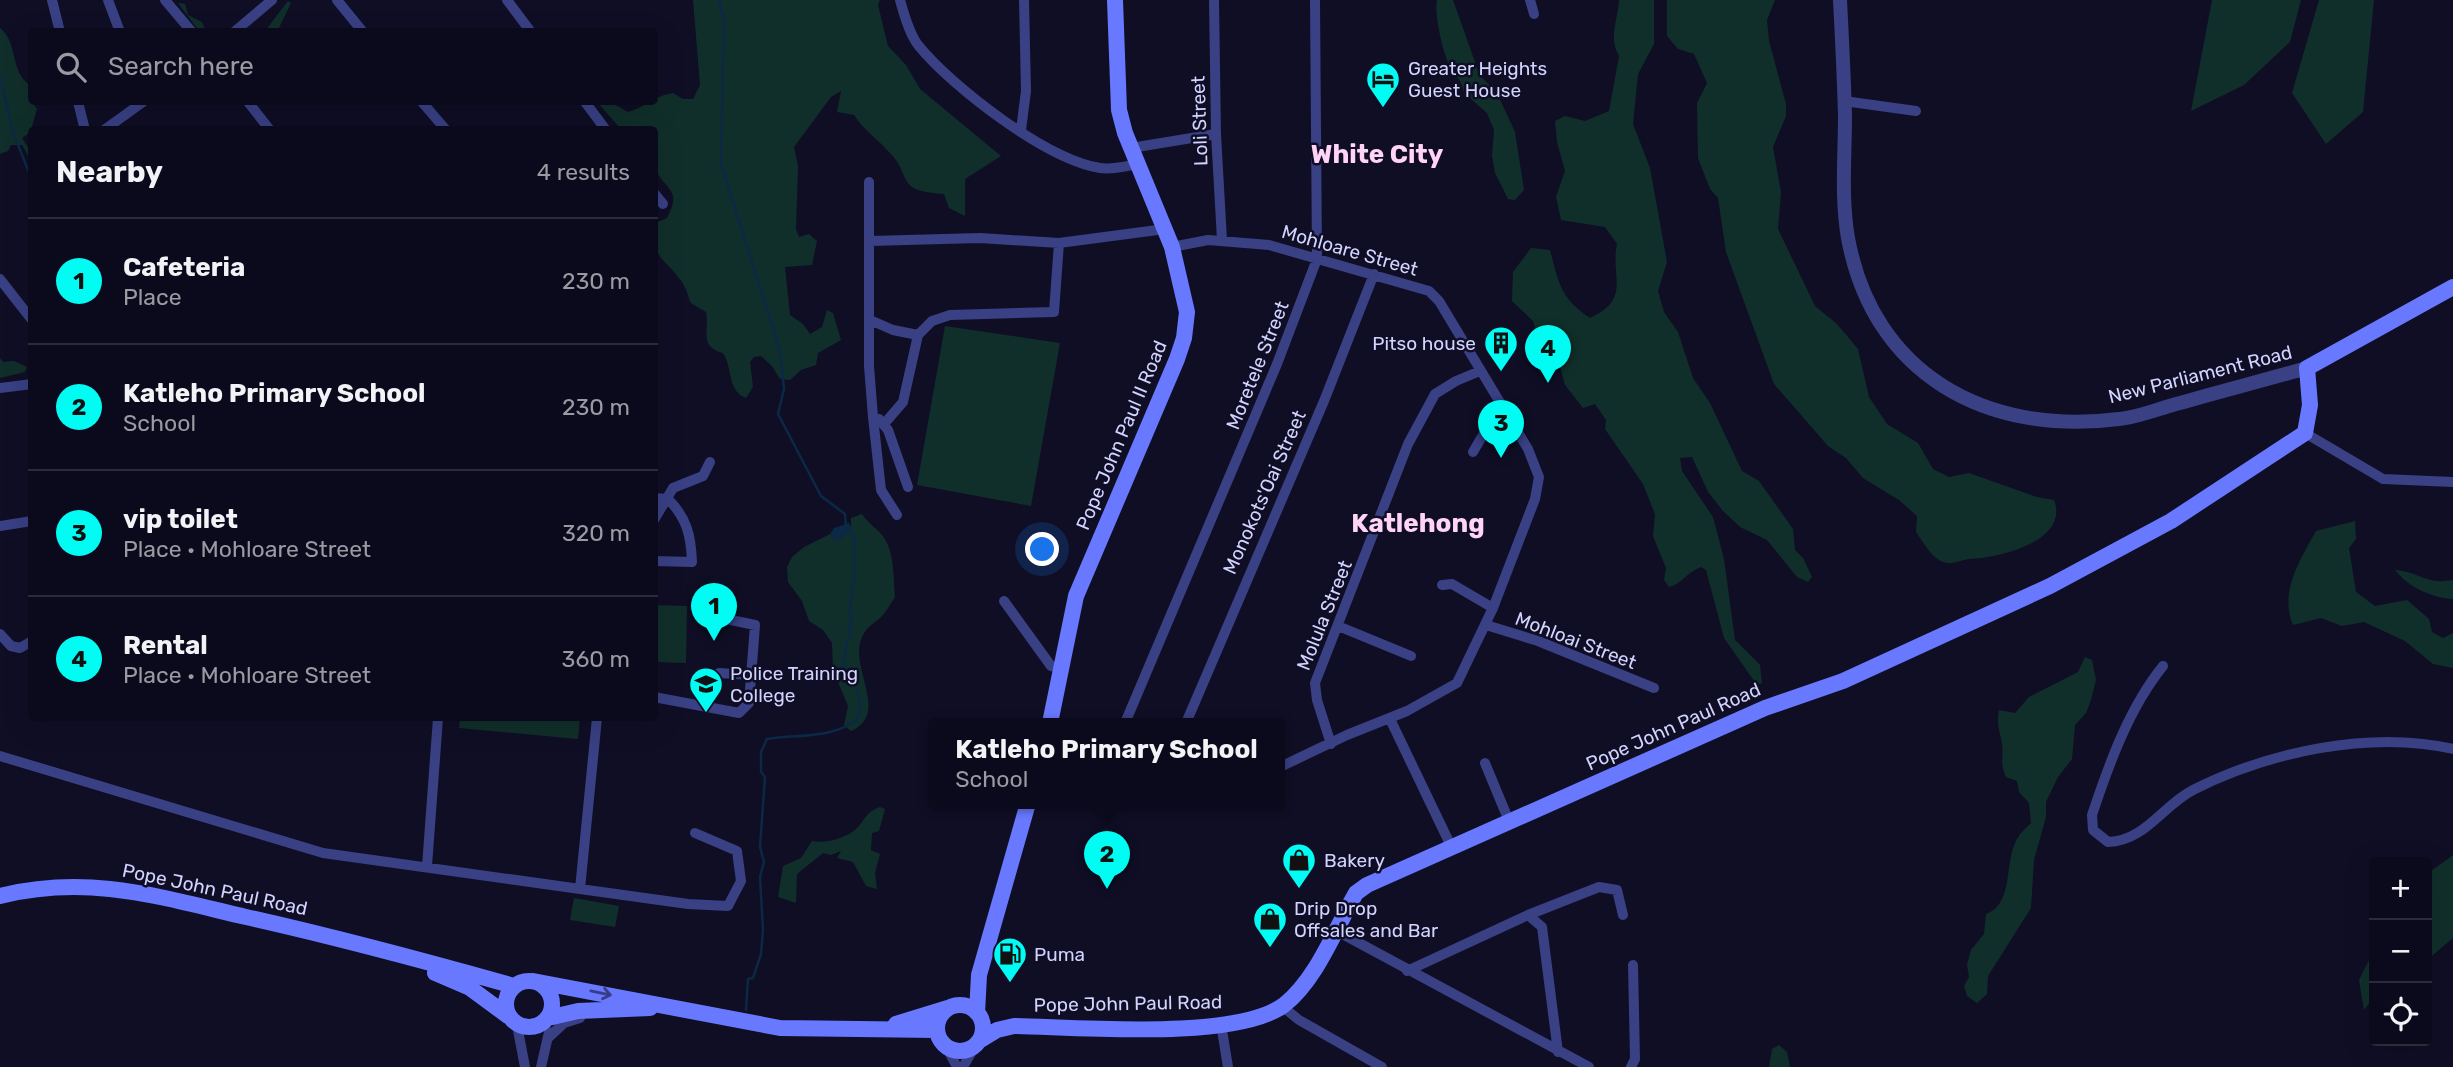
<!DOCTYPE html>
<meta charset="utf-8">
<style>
:root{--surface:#0b0a1c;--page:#141325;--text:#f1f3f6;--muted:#9a9aa3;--line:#2b2b3b;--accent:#00fdf4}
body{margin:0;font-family:Rubik,sans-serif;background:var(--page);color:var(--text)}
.controls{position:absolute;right:21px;bottom:21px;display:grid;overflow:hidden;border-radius:7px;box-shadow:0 7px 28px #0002}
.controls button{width:63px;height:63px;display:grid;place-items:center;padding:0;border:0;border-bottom:2px solid var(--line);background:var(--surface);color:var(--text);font:35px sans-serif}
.you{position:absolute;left:1043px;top:550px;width:24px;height:24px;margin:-18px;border:5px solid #fff;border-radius:50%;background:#1a73e8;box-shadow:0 0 0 10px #1a73e833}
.badge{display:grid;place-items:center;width:46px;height:46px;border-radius:50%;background:var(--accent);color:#111;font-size:23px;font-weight:700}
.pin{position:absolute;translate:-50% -58px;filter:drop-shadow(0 2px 4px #0008)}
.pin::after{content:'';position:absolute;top:37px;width:24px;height:21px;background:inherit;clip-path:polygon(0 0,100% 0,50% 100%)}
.popup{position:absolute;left:928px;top:718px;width:357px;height:91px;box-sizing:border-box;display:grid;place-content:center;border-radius:7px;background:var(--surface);filter:drop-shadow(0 2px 5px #0005);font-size:23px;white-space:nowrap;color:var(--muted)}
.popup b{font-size:26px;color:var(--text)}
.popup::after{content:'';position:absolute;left:50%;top:100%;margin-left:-14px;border:14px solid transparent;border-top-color:var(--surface)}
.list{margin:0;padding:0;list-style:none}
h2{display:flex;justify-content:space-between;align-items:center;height:91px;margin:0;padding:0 28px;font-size:30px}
h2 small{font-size:23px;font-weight:400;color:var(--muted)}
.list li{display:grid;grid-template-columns:46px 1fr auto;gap:21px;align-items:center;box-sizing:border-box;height:126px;padding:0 28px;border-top:2px solid var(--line)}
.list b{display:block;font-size:26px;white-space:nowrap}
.list p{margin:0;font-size:23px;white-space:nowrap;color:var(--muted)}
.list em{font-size:23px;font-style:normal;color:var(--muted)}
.icon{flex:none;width:38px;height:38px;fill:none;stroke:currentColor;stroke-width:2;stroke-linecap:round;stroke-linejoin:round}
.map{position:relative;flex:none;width:2453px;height:1067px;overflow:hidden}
.search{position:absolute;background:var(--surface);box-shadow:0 7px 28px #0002;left:28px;top:28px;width:630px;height:77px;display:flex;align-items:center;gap:18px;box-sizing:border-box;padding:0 24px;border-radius:7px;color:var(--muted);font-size:26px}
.panel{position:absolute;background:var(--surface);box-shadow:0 7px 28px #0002;left:28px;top:126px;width:630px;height:595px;border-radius:7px}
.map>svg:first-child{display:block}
.green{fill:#112f2a}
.water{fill:#0b2946}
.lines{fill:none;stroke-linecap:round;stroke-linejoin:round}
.stream{stroke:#0b2946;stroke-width:2.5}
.minor{stroke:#394084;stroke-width:10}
.tertiary{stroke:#394084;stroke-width:14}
.secondary{stroke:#6979ff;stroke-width:16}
.oneway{stroke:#373e87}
.labels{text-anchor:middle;stroke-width:5;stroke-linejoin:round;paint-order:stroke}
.poi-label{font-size:19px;fill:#d2d3ff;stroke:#0f0e25;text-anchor:start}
.street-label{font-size:19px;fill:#d2d3ff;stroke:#0f0e25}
.district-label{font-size:26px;font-weight:bold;fill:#ffd4f5;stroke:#0f0e25}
</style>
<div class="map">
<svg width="2453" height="1067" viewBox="0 0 2453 1067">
<rect width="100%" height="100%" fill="#0f0e25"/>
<path class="green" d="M693 0H880L878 5 888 46 906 65 920 89 1001 156 965 179V216L949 208 944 194C893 191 914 176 888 151 876 138 863 129 854 115L837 112 841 91 831 97 794 147 798 166 796 229 799 237 809 234 817 241 812 265 785 267 790 315 803 324 810 334 822 327 827 310 833 313 841 340 818 353 816 365 801 370 790 380 780 379 772 366 761 356 754 357 750 362 753 387 746 398C727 391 733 368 723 353 698 346 710 330 706 312L691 303C688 297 687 289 682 282 662 254 654 264 655 223L667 218C682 189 667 192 655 169 651 161 654 140 654 130L621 129 597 102H610L628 112C648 106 654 96 673 93L683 99H693L700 85Z
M1437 0H1453L1480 76 1496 91 1515 132 1524 190 1515 200 1508 199 1495 173 1492 156 1494 130 1487 113 1464 93C1462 80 1457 79 1451 68 1443 55 1434 14 1437 0Z
M1619 0H1654V44L1638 74 1633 124 1650 168 1667 262 1658 291 1664 312 1678 332 1693 378 1710 403 1742 471 1759 481 1793 529 1795 550 1803 558 1812 577 1808 582 1797 577 1767 540 1740 527 1723 511 1708 492 1692 457 1680 458 1682 471 1713 517 1724 559 1735 640 1760 665 1762 683 1757 685 1724 638 1706 570 1701 567C1688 571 1682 584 1669 587L1664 580 1666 568 1653 536 1655 514 1643 484 1605 429 1606 420 1595 404 1583 408 1565 385 1559 363 1540 343 1533 321 1512 301 1513 272 1531 248 1550 250C1559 283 1560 298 1590 318 1632 299 1610 277 1617 244L1605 227 1561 220 1556 197 1565 171 1557 142 1555 121 1565 116 1585 121 1609 111 1619 56C1608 38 1618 20 1619 0Z
M1667 0H1775L1767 20 1769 41 1786 104V116L1773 147 1781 192 1778 229 1815 306 1837 324 1858 349 1869 397 1887 424 1918 443 1933 469 1949 477 1969 473 2037 497 2054 500C2070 541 1999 558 1969 559 1961 560 1954 564 1947 563 1933 561 1924 543 1916 532L1917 516 1899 500 1863 478 1846 458 1828 446 1774 384 1726 252 1718 198 1710 189 1698 158 1697 103 1707 83 1694 54 1678 49 1667 36Z
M2212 0H2301L2290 42 2244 85 2191 111Z
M2319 0H2374L2363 112 2326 144 2292 93Z
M288 1 291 3 278 30 265 31Z
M178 3 185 4 188 15 202 22 206 31H199Z
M0 28C19 43 9 72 31 86L32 102 37 109 32 126 35 129 22 138 31 152V180L28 156 22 145H11L8 151 0 154Z
M945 326 1060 343 1031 506 917 485Z
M0 358 3 362 14 361 27 367 25 372 0 378Z
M862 514C868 523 875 527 882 535 895 551 893 577 895 597 891 603 887 610 883 615 874 624 865 627 861 640 850 669 890 714 851 731L844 725 848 706 833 670 832 643 823 630 809 621 802 601 788 582 787 567 792 557 804 547 830 534 837 541 851 529V518Z
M2355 521 2356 539 2349 548 2356 592 2375 606 2407 600 2429 619 2432 632 2443 638 2453 633V668L2433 664 2405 641 2364 622 2342 626 2321 618 2293 625C2279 592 2300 560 2316 531Z
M2395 570C2421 572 2425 585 2453 580V599C2432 598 2408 587 2395 570Z
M655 605 687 606 686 663 655 662Z
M2085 657 2092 660 2096 680 2091 700 2086 713 2075 725 2072 759 2058 777 2046 802V817L2034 860 2031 908 1988 976 1987 994 1977 1003 1967 996 1964 986 1969 977 1967 965 1971 950 1984 934 1986 914C2014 904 2004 864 2016 841 2019 834 2026 828 2031 823L2029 803 2019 792 2017 781 2006 777C1999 760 2004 759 2002 744 2000 731 1996 724 1999 710L2015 713 2029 697 2078 672Z
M460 718H580L578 739 459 728Z
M880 807 885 809 879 831 872 833 871 850 880 854 875 873 877 889 866 886 853 862 837 858 841 851 831 855 823 853 797 874 796 903 778 897 783 866 801 858 812 841C825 844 849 838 859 826 867 816 867 812 880 807Z
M2453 855V938L2427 960 2430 909 2427 907V874Z
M574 898 619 906 615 927 570 920Z
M2374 950V997L2364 1010 2359 980Z
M1779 1045 1787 1052 1790 1067H1769L1772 1049Z"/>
<path class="water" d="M849 523 852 529 837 542 830 534 834 528Z"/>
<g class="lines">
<path class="stream" d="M719 0 724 21 721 164 780 351 784 389 778 414 821 496 845 514 846 526 854 535V581L849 613 852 615 849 630 851 636 847 641 843 663C853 679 866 701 857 720 830 739 799 734 767 739L761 752V772L765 777 760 847 764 862 760 877 763 930 761 954 753 978 748 979 746 1010
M0 77 13 132 32 180"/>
<path class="minor" d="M52 0 60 32
M108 0 120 32
M165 0 192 32
M337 0 363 32
M507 0 531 32
M900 0C904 14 909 33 918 45 953 88 1046 159 1100 168 1113 170 1126 166 1138 164
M1214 0 1216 134 1222 240
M1530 0 1534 14
M234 32 272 0
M1844 101 1916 111
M78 102 85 130
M248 102 270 130
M422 102 446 130
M585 102 606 130
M104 130 143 102
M1021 130 1026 91 1024 0
M1131 148 1216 134
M869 182V366L873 417 881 490 897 515
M654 193 663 204
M870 241 980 238 1059 243 1165 229
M1172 247 1208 240 1269 245 1429 291 1439 301 1528 449 1539 477 1535 499 1493 608 1457 683 1407 711 1347 735 1280 767
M0 279 32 320
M870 320 893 330 918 335
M0 388 32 384
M879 419 888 430 908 487
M884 424 903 402 918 335 932 321 950 315 1054 312 1059 243
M2305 433 2383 479 2453 482
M1473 452 1483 435 1511 421
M654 498 668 499C687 518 691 536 692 562L654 561
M654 520 673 488 703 476 710 462
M0 526 32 521
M1442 585 1452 584 1493 608
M1004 601 1051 666 1061 668
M1486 625 1538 641 1654 688
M1338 626 1411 656
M0 634 11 646 20 648 32 641
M2163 666C2129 708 2109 764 2092 815L2093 830 2108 842C2145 841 2162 806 2193 790 2268 752 2370 730 2453 749
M719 673 751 675
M654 697 739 713 749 703 755 625 726 619
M1390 719 1451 846
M1125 723 1277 364 1317 259 1315 0
M1186 723 1324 401 1374 274
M1331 744 1317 700 1315 683 1408 444 1435 394 1456 381 1480 371
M0 756 323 853 580 889 597 718
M1485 763 1509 821
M427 866 438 718
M580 889 688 904 728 906 741 881 737 851 695 833
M1528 915 1542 927 1558 1052
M1335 930 1589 1067
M1407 971 1528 915 1599 887 1617 890 1623 915
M1282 1006 1299 1020 1382 1067
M1221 1024 1228 1067
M517 1025 525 1067
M549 1037 564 1023 580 1018
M947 1048 957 1067
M541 1067 549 1032
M963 1067 975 1046
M1631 1067 1635 1059 1633 965"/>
<path class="tertiary" d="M1840 0C1842 39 1844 77 1845 116 1845 156 1841 198 1848 238 1873 375 1987 436 2119 419 2139 417 2160 408 2180 403 2222 391 2265 380 2307 368"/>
<path class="secondary" d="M1050 723 1076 596 1177 359 1184 338 1187 312 1172 247 1125 133 1119 110 1115 0
M0 896C89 874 160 897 246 917 336 937 425 961 514 986
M435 973 470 988 508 1016
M506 1004a23 23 0 1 1 46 0a23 23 0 1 1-46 0Z
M533 981 780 1028 936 1030
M937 1028a23 23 0 1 1 46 0a23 23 0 1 1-46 0Z
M977 1013 979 975 1028 803
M548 1018 578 1011 650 1008
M896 1024 948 1008
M979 1041 997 1030 1014 1026C1076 1027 1236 1041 1284 1005 1317 979 1335 929 1356 893L1367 885 1765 708 1843 681 2050 586 2171 521 2305 433 2310 405 2307 368 2453 287"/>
</g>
<defs><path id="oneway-shaft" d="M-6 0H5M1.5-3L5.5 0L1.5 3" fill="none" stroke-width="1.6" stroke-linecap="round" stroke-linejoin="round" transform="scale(1.75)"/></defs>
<use class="oneway" href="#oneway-shaft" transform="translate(601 993) rotate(12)"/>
<defs>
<g id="hotel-pin" transform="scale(1.75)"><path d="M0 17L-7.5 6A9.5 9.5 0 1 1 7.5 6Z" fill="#00fdf4" stroke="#0f0e25"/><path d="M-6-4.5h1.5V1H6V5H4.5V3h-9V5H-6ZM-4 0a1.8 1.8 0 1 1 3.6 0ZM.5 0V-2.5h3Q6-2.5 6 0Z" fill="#111"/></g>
<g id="building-pin" transform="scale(1.75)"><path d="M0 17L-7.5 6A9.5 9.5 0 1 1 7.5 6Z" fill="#00fdf4" stroke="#0f0e25"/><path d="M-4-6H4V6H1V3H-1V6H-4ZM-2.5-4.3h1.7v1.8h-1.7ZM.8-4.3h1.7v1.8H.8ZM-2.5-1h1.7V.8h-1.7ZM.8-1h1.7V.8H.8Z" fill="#111"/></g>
<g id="university-pin" transform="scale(1.75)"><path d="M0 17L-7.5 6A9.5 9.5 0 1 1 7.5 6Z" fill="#00fdf4" stroke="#0f0e25"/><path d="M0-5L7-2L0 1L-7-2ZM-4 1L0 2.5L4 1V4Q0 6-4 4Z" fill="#111"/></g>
<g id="shop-pin" transform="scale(1.75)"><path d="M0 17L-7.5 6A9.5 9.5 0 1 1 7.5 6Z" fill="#00fdf4" stroke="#0f0e25"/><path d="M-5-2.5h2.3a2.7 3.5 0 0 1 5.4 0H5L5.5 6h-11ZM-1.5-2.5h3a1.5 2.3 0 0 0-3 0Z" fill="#111"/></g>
<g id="fuel-pin" transform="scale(1.75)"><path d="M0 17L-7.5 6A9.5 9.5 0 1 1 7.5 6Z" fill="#00fdf4" stroke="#0f0e25"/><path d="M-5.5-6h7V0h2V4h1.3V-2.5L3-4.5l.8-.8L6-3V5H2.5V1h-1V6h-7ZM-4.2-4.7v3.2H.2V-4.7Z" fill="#111"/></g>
</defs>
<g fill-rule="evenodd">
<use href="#hotel-pin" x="1383" y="79"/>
<use href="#building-pin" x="1501" y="343"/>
<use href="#university-pin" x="706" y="684"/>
<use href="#shop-pin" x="1299" y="860"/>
<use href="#shop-pin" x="1270" y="919"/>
<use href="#fuel-pin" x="1010" y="954"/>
</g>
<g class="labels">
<g class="poi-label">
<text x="1408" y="75">Greater Heights<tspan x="1408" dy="22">Guest House</tspan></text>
<text x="1476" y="350" text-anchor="end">Pitso house</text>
<text x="730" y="680">Police Training<tspan x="730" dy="22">College</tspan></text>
<text x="1324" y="867">Bakery</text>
<text x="1294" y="915">Drip Drop<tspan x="1294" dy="22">Offsales and Bar</tspan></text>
<text x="1034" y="961">Puma</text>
</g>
<g class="street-label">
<text transform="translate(1199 121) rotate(-92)" y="7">Loli Street</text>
<text transform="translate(1350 250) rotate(16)" y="7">Mohloare Street</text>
<text transform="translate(1257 365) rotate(-68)" y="7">Moretele Street</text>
<text transform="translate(2200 374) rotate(-14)" y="7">New Parliament Road</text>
<text transform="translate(1121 435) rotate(-67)" y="7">Pope John Paul II Road</text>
<text transform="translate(1264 492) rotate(-66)" y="7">Monokots'Oai Street</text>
<text transform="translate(1324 615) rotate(-68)" y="7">Molula Street</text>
<text transform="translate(1576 640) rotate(21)" y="7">Mohloai Street</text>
<text transform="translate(1673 726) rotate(-24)" y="7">Pope John Paul Road</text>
<text transform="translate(215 889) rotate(12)" y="7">Pope John Paul Road</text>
<text transform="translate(1128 1003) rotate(-1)" y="7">Pope John Paul Road</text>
</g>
<g class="district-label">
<text x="1377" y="163">White City</text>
<text x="1418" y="532">Katlehong</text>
</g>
</g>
</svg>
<div class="controls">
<button>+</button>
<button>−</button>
<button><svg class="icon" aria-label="locate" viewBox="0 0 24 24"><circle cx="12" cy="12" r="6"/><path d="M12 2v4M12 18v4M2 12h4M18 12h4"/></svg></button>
</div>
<div class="you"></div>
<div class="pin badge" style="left:714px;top:641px">1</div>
<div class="pin badge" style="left:1107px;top:889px">2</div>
<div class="popup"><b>Katleho Primary School</b>School</div>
<div class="pin badge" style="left:1501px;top:458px">3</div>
<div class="pin badge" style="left:1548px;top:383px">4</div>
<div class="search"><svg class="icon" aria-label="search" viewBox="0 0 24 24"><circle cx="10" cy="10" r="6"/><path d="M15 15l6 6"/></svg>Search here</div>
<section class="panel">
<h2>Nearby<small>4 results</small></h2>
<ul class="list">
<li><span class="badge">1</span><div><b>Cafeteria</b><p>Place</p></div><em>230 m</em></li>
<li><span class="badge">2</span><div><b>Katleho Primary School</b><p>School</p></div><em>230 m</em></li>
<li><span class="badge">3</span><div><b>vip toilet</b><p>Place · Mohloare Street</p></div><em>320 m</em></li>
<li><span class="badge">4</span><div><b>Rental</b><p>Place · Mohloare Street</p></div><em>360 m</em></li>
</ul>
</section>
</div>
